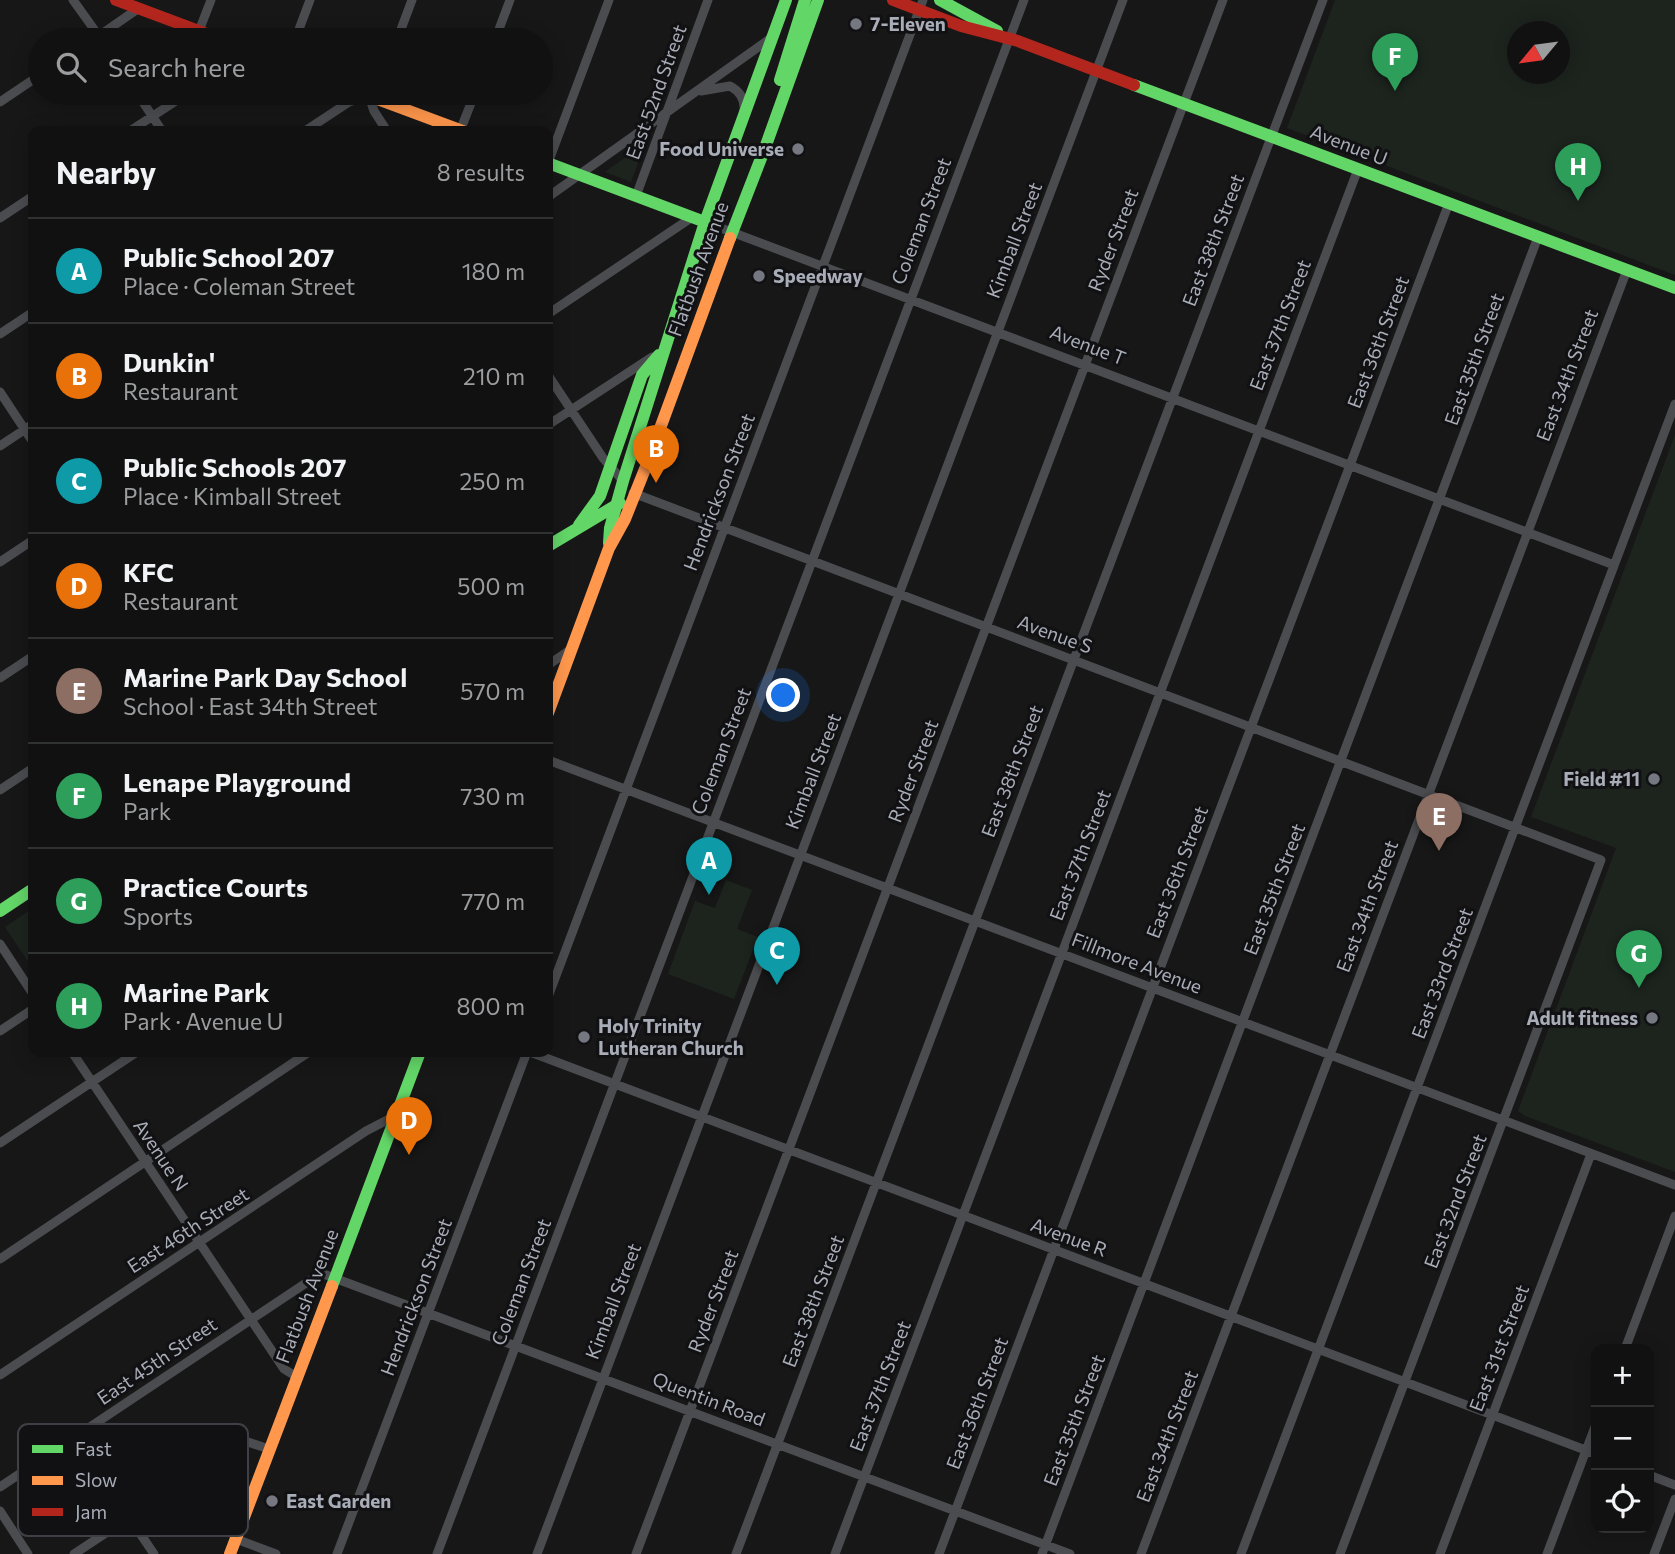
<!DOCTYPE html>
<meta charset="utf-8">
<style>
:root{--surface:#111;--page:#1e1f1f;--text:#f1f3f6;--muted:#9c9d9f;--line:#303131;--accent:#0b8043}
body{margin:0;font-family:Commissioner,sans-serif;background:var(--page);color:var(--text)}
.controls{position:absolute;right:21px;bottom:21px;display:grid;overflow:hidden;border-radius:14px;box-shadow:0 4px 18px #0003}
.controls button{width:63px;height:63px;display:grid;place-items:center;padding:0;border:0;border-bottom:2px solid var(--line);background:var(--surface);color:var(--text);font:35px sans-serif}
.compass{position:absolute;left:1507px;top:21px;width:63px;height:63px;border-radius:50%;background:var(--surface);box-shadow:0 4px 18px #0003;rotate:241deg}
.you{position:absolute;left:784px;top:696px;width:24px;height:24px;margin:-18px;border:5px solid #fff;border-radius:50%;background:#1a73e8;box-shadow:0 0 0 10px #1a73e833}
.badge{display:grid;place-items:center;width:46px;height:46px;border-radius:50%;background:var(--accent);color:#fff;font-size:23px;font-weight:700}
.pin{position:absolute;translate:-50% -58px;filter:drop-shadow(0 2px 4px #0008)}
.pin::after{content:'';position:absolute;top:37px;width:24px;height:21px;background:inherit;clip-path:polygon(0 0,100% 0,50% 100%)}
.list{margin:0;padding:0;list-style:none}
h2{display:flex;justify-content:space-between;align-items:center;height:91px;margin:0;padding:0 28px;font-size:30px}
h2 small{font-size:23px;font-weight:400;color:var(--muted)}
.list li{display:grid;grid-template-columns:46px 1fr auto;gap:21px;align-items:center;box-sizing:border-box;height:105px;padding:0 28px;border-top:2px solid var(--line)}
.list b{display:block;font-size:26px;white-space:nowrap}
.list p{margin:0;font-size:23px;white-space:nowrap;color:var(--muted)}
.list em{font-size:23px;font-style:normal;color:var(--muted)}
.icon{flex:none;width:38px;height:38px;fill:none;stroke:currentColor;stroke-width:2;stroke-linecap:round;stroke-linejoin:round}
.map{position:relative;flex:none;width:1675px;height:1554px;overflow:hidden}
.search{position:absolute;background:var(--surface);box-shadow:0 4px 18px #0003;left:28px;top:28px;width:525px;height:77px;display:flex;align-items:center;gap:18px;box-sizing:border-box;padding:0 24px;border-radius:38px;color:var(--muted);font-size:26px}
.panel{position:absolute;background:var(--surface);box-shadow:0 4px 18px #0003;left:28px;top:126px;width:525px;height:931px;border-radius:14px}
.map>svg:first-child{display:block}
.green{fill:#1d241e;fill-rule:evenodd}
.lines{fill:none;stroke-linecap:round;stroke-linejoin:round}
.street{stroke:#4b4c50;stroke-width:9}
.fast{stroke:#63d668;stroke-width:12}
.slow{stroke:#ff974d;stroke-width:12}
.jam{stroke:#b3261e;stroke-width:12}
.poi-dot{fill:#757880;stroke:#111113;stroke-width:2.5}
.labels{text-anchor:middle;stroke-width:6;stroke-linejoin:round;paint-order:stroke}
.poi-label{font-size:19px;font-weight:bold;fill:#a8adb8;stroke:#111113;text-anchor:start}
.street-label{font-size:19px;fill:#a8adb8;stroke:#111113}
.key{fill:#111113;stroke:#3e4045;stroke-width:2}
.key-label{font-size:19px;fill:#a8adb8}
</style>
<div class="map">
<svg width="1675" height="1554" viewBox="0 0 1675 1554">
<rect width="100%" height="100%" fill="#171717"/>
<path class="green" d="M1335 0H1675V275L1287 128ZM1518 32H1560V74H1518Z
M637 149 642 152 631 182 605 172Z
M1675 435V1172L1525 1116 1518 1111 1616 848 1531 817Z
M726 880 752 890 737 929 758 937 734 999 668 974 695 901 715 908Z
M33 908V969L5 927Z"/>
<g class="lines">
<path class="street" d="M73 0 101 39
M199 31 211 0
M93 40 139 8
M295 40 310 0
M397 40 412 0
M495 40 510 0
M701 91 730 86C739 91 745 99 744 110
M137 93 162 131
M369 96 374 111 387 131
M0 102 40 75
M130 131 188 93
M305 131 349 102 369 96
M460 131 475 93
M548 163 609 0
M636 196 708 0
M548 197 771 38
M0 218 33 196
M705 222 1614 565
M548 314 691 218
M0 334 33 312
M548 375 603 458 624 482
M0 392 33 442
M548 425 652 357
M0 446 33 424
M633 493 1601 860 1340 1554
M0 562 33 540
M548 665 570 650
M0 678 33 656
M548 760 1675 1185
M0 790 33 768
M0 944 33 994
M548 997 923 0
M0 1031 33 1009
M72 1052 284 1369 297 1377
M530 1052 1596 1454
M0 1143 137 1052
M0 1259 309 1052
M1625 1349 1675 1216
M0 1375 366 1131 395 1116
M1649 1475 1675 1485
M0 1487 321 1273 1070 1554
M0 1511 28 1554
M129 1517 154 1554
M236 1539 276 1554
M74 1554 245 1441 269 1449
M337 1554 527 1052
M437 1554 1024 0
M537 1554 1123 0
M636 1554 1223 0
M736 1554 1323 0
M835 1554 1358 169
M939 1554 1449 203
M1042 1554 1538 237
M1141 1554 1627 270
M1241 1554 1675 404
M1440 1554 1591 1154
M1547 1554 1596 1424
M1654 1554 1675 1499"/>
<path class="fast" d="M940 0 997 31
M780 80 805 0
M1134 85 1675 288
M548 163 705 222
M730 238 765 148 818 0
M579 525 600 496 642 375 659 355
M609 543 610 528 623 481 705 222 786 0
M548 546 620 503
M0 911 33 889
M332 1286 420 1052"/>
<path class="slow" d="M361 93 463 131
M548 713 609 548 625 519 647 464 730 238
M230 1554 332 1286"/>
<path class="jam" d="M116 0 223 40
M893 0 961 26 1018 41 1134 85"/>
</g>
<g class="poi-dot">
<circle cx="856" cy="24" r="7"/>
<circle cx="798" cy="149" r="7"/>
<circle cx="759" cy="276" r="7"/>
<circle cx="1654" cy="779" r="7"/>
<circle cx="1652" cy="1018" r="7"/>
<circle cx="584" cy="1037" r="7"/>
<circle cx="272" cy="1501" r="7"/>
</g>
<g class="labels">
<g class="poi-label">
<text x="870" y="31">7-Eleven</text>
<text x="784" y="156" text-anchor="end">Food Universe</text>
<text x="773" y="283">Speedway</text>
<text x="1640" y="786" text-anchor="end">Field #11</text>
<text x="1638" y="1025" text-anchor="end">Adult fitness</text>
<text x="598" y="1033">Holy Trinity<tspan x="598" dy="22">Lutheran Church</tspan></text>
<text x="286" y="1508">East Garden</text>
</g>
<g class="street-label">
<text transform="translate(656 92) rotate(-70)" y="7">East 52nd Street</text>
<text transform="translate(1349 145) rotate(21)" y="7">Avenue U</text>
<text transform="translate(921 221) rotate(-69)" y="7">Coleman Street</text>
<text transform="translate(1014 240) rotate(-69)" y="7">Kimball Street</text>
<text transform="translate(1113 240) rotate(-69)" y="7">Ryder Street</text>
<text transform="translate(1213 240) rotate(-69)" y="7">East 38th Street</text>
<text transform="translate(698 269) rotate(-70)" y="7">Flatbush Avenue</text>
<text transform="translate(1280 325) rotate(-69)" y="7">East 37th Street</text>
<text transform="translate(1378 342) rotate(-69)" y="7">East 36th Street</text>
<text transform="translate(1088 345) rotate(21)" y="7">Avenue T</text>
<text transform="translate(1474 359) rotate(-70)" y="7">East 35th Street</text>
<text transform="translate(1567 375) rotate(-69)" y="7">East 34th Street</text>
<text transform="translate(719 492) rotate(-69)" y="7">Hendrickson Street</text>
<text transform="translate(1055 634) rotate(20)" y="7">Avenue S</text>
<text transform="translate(721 751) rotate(-69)" y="7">Coleman Street</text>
<text transform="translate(813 771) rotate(-69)" y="7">Kimball Street</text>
<text transform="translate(913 771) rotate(-69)" y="7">Ryder Street</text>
<text transform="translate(1012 771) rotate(-69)" y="7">East 38th Street</text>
<text transform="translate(1080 855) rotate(-69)" y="7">East 37th Street</text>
<text transform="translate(1177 872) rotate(-69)" y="7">East 36th Street</text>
<text transform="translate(1274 889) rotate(-69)" y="7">East 35th Street</text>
<text transform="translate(1367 906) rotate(-69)" y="7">East 34th Street</text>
<text transform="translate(1137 963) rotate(21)" y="7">Fillmore Avenue</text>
<text transform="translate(1442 973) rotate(-69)" y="7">East 33rd Street</text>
<text transform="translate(161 1155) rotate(56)" y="7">Avenue N</text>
<text transform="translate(1455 1201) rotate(-69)" y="7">East 32nd Street</text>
<text transform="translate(188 1230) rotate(-33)" y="7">East 46th Street</text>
<text transform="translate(1069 1237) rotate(20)" y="7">Avenue R</text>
<text transform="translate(521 1282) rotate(-69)" y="7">Coleman Street</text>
<text transform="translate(307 1296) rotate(-69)" y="7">Flatbush Avenue</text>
<text transform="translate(416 1297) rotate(-69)" y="7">Hendrickson Street</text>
<text transform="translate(613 1301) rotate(-69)" y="7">Kimball Street</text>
<text transform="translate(713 1301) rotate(-69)" y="7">Ryder Street</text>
<text transform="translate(813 1301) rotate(-69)" y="7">East 38th Street</text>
<text transform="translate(1499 1348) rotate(-69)" y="7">East 31st Street</text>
<text transform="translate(157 1361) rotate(-34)" y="7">East 45th Street</text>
<text transform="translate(880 1386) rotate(-69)" y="7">East 37th Street</text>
<text transform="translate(709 1399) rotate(21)" y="7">Quentin Road</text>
<text transform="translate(977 1403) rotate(-69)" y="7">East 36th Street</text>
<text transform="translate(1074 1420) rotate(-69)" y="7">East 35th Street</text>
<text transform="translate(1167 1436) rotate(-69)" y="7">East 34th Street</text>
</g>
</g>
<rect x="18" y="1424" width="230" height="112" rx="10" class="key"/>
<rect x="32" y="1445" width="31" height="8" fill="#63d668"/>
<rect x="32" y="1476" width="31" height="9" fill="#ff974d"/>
<rect x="32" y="1508" width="31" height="8" fill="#b3261e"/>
<g class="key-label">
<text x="75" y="1456">Fast</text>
<text x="75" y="1487">Slow</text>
<text x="75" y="1519">Jam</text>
</g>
</svg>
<div class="controls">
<button>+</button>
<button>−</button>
<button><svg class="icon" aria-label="locate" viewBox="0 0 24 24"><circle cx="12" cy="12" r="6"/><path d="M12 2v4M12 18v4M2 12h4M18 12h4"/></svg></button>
</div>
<svg class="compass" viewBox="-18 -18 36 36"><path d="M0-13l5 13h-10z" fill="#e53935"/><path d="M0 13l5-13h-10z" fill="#9c9d9f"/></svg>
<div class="you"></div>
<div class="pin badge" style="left:709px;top:895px;background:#0f9aa8">A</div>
<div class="pin badge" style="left:656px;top:483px;background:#e8710a">B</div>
<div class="pin badge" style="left:777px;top:985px;background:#0f9aa8">C</div>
<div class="pin badge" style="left:409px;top:1155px;background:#e8710a">D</div>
<div class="pin badge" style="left:1439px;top:851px;background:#8d6e63">E</div>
<div class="pin badge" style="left:1395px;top:91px;background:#2e9e5b">F</div>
<div class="pin badge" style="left:1639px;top:988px;background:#2e9e5b">G</div>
<div class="pin badge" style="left:1578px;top:201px;background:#2e9e5b">H</div>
<div class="search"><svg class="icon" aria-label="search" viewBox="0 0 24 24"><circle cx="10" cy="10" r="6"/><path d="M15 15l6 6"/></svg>Search here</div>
<section class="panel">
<h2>Nearby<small>8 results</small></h2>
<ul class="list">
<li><span class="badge" style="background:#0f9aa8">A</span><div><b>Public School 207</b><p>Place · Coleman Street</p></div><em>180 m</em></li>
<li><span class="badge" style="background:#e8710a">B</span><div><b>Dunkin'</b><p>Restaurant</p></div><em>210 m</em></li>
<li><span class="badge" style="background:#0f9aa8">C</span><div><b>Public Schools 207</b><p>Place · Kimball Street</p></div><em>250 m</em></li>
<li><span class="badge" style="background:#e8710a">D</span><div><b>KFC</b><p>Restaurant</p></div><em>500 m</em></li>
<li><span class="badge" style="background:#8d6e63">E</span><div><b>Marine Park Day School</b><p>School · East 34th Street</p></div><em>570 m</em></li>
<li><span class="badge" style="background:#2e9e5b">F</span><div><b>Lenape Playground</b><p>Park</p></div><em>730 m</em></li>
<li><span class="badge" style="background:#2e9e5b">G</span><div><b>Practice Courts</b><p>Sports</p></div><em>770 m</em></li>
<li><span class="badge" style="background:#2e9e5b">H</span><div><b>Marine Park</b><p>Park · Avenue U</p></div><em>800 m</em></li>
</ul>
</section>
</div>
